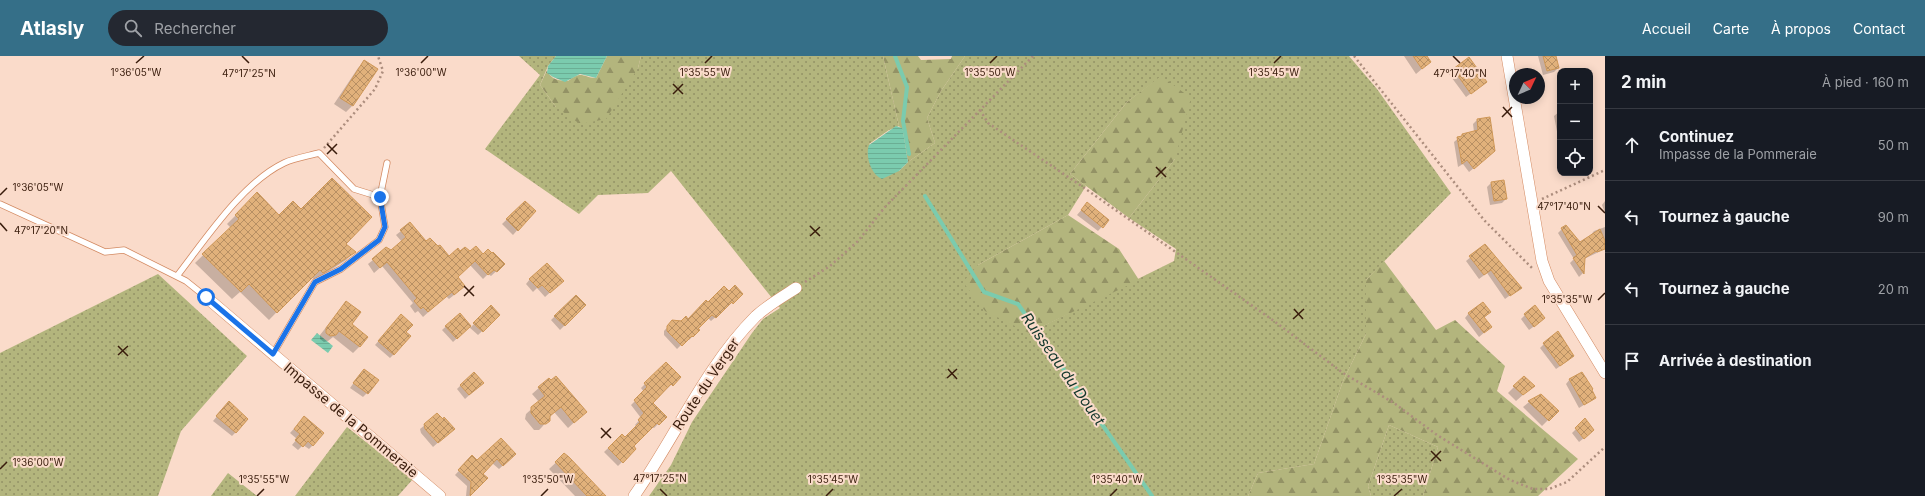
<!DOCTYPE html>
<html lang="fr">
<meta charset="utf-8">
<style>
:root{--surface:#171b24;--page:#242831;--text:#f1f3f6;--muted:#9ea1a6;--line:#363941;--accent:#356f88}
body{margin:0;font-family:Inter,sans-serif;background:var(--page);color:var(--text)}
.controls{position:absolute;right:12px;top:12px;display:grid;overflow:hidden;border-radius:8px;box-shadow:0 2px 10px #0003}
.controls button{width:36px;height:36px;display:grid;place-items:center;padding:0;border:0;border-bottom:1px solid var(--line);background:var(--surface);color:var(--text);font:20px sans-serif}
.compass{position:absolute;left:1509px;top:12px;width:36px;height:36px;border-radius:50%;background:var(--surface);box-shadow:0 2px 10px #0003;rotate:46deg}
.stop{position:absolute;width:12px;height:12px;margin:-9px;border:3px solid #1a73e8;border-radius:50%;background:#fff}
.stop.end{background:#1a73e8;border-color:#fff;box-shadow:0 1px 4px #0008}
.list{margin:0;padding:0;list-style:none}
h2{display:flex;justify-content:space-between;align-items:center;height:52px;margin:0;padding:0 16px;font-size:17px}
h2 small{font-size:13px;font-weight:400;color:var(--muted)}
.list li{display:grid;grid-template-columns:26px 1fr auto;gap:12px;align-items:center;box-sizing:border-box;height:72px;padding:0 16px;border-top:1px solid var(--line)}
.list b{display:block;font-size:15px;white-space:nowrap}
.list p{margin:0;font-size:13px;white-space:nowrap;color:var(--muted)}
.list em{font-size:13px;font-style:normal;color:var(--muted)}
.icon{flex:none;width:22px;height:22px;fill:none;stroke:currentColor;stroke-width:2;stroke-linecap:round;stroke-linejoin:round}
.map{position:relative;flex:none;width:1605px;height:440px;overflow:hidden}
header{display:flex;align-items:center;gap:24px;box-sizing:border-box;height:56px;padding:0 20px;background:var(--accent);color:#fff}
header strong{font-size:19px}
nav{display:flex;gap:22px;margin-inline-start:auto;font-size:14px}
.search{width:280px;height:36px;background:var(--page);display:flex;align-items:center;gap:10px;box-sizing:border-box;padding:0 14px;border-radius:22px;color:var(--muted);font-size:15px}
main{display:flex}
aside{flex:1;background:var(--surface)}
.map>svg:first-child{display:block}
.grass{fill:url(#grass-dots);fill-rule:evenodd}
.forest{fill:url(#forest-firs)}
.water{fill:url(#water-rules)}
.shadow{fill:#0003}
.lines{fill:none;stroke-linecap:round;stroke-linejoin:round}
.stream{stroke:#7bcbae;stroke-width:4}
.building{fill:url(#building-cross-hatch);stroke:#ce9757}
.service-casing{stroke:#d38a62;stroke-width:7}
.minor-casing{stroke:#d38a62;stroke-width:12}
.path{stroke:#ac8d7d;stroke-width:2.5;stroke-dasharray:2 3;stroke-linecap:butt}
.service{stroke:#fff;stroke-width:5.5}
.minor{stroke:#fff;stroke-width:11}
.route{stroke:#1a73e8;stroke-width:5}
.ticks{fill:none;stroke:#391c0c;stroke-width:1.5}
.labels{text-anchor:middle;stroke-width:4;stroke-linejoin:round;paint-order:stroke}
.street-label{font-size:14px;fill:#391c0c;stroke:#fadbca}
.water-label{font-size:15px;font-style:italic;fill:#11362b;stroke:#fadbca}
.ticks-label{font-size:10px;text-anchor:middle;fill:#391c0c;stroke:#fadbca;stroke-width:4;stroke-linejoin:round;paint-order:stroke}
</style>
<header>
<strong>Atlasly</strong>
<div class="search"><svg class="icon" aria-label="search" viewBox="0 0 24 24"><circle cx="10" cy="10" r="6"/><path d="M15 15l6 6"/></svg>Rechercher</div>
<nav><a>Accueil</a><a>Carte</a><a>À propos</a><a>Contact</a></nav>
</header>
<main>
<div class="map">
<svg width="1605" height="440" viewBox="0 0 1605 440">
<defs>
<pattern id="grass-dots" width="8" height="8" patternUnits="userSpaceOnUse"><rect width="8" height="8" fill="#b3b57d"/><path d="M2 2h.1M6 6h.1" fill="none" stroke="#939265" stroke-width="1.8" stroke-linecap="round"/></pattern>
<pattern id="forest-firs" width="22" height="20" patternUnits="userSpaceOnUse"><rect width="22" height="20" fill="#b3b57d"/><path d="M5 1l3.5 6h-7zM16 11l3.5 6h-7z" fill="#939265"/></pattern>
<pattern id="water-rules" width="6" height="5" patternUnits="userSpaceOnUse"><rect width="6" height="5" fill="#7bcbae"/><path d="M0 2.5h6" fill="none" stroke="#6bae94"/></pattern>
<pattern id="building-cross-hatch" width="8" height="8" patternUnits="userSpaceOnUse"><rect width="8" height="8" fill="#e1b17b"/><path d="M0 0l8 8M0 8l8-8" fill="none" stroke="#b78f63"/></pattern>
</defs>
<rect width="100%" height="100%" fill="#fadbca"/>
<path class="grass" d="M519 0H556L548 10 540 29 556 51 638 12 641 0H883L899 70 889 74 869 88 899 115 908 106 935 87 927 62 941 35 965 0H1349L1377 33 1451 137 1366 224V278L1343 325 1314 408 1258 417 1248 440H649L671 409 692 366 752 277 763 263 780 252 671 115 648 137 598 139 579 158 485 93 540 19ZM1161 21 1175 103 1129 162 1176 193 1174 205 1029 277 978 209 1068 159 1086 130 1070 118 1127 46Z
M158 218 247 300 181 375 158 440H0V297Z
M1389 369 1438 391 1423 440H1371L1368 430Z
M347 371 413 423 398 440H295Z
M228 417 257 440H211Z"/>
<path class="forest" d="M607 0H641L638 12 606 63 580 68 556 51 540 29 547 14C550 23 559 25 568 25 582 14 582 21 596 22Z
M883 0H918L921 4 951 3 952 0H965L941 35 927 62 935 87 908 106 903 75 899 70Z
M1161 20 1191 42 1175 103 1129 162 1070 118 1127 46Z
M1068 159 1119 193 1139 224 1029 277 985 255 963 226 978 209Z
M1384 205 1436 274 1455 264 1505 310 1497 335 1578 403 1538 440H1423L1438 391 1389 369 1368 430 1371 440H1248L1258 417 1314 408 1343 325 1366 278V224Z"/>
<path class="water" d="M556 0H607L596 22 580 18 565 26 553 21 547 17 548 10Z
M896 70 902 72 903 75 908 106 899 115 882 123C871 119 865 100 869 89Z
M317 277 333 290 328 297 311 284Z"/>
<path class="shadow" d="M1404 0H1426L1430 6 1416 18Z
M1538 0H1555L1558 12 1554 16 1543 19Z
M1469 3 1486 26 1466 41 1449 18Z
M365 5 376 13 352 50 346 56 334 48 358 12Z
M1580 13V15H1571V14Z
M1560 55V86H1559L1554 60Z
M1489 62 1490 99 1469 116 1463 108 1458 111 1454 86 1462 79 1474 76 1473 68 1477 64Z
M1491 127 1506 143 1502 147 1490 149 1487 131Z
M1605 145V157L1602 149Z
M249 146 279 160 345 188 354 196 346 204 315 224 311 221 269 264 240 236 232 243 195 207 231 172 227 168Z
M525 146 534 155 513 179 502 168Z
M1083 152 1108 164 1098 175 1077 159Z
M1605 171V183L1603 184 1605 193 1584 203 1583 217 1579 221 1570 207 1574 203 1558 177 1562 173 1580 187 1590 180 1594 175Z
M401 175 426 187 449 201 460 196 469 197 483 199 504 208 491 220 488 218 483 223 470 209 457 221 459 235 449 243 446 240 423 261 418 255 415 257 410 250 413 247 382 210 374 217 368 208 373 204 391 195 402 186 396 179Z
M1485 189 1520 232 1505 243 1487 217 1479 223 1466 205Z
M530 223 558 229 545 241 537 232 533 236 526 228Z
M729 237 742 238 711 265 708 262 692 281 689 284 687 283 677 293 664 279V275L673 265 688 264 708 247Z
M576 240 585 249 560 274 551 264Z
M346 246 351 268 360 290 353 297 333 281 328 285 324 286 320 283V279Z
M491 251 499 259 478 279 469 271 453 286 442 274 460 258 471 271Z
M1490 256 1484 262 1491 271 1479 281 1465 262 1469 257Z
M1525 259 1540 266 1529 274 1521 263Z
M397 264 405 276 394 298 390 302 375 289Z
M1544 288 1569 304 1556 313 1540 292Z
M666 307 680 321 651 347 665 361 654 372 652 371 632 390 635 393 618 410 604 396 622 379 625 383 637 371 635 369 641 362 631 349 644 336 641 332Z
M360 318 367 337 363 341 350 332Z
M1524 321 1533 330 1516 345 1508 337Z
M1586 321 1595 342 1579 352 1566 328 1570 323Z
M549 323 579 362 568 372 554 356 542 371 539 374H534L525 363 526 358 539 346 532 338Z
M461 329 478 331 465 343 457 333Z
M1529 346 1557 355 1542 370 1523 351Z
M226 350 236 376 232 380 213 365Z
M1585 364 1589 378 1579 386 1572 377Z
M300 366 313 389 309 393 303 389 298 394 292 389 297 383 290 377Z
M425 369 449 377 433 391 421 377 420 373Z
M501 383 511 402 499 413 492 407 482 418 486 422 469 440H466L467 430 455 419 472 401 477 405Z
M564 399 605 440H575L549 413Z"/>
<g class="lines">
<path class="stream" d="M895 0 907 31 903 65 909 98
M925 140 984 236 1018 248 1152 440"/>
</g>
<path class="building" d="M1413 0H1427L1431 6 1422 13Z
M1543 0H1556L1559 12 1547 15Z
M1469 1 1487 26 1471 38 1453 13Z
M364 4 378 13 353 50 340 42Z
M1490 61 1495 95 1474 113 1467 104 1462 108 1457 81 1462 80V78L1478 74 1477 63Z
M332 122 372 161 346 188 356 196 323 217 320 214 277 257 249 228 241 236 202 198 239 163 235 159 257 136 279 159 293 145 301 153Z
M1504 124 1507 143 1494 145 1491 126Z
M525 145 536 155 518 175 506 163Z
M1087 146 1109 164 1103 172 1081 154Z
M410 166 426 185 430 182 438 190 440 189 449 200 458 192 460 195 465 191 470 195 476 190 483 198 488 193 492 197 493 196 505 208 497 216 494 214 488 219 475 205 458 221 465 230 454 239 452 236 428 256 423 251 421 253 414 245 417 242 387 206 380 212 372 203 386 191 391 194 406 181 400 174Z
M1566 169 1580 186 1600 173 1605 185V193L1597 196 1596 195 1585 202 1584 218 1573 202 1577 199 1561 172Z
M1485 188 1522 232 1510 240 1491 214 1484 219 1469 200Z
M547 207 564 225 550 237 542 229 538 232 529 223Z
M735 229 743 238 733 248 732 246 716 262 712 259 698 273 700 274 693 281 692 280 682 290 667 275V270L672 264 681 265 686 260 688 263 706 244 708 246 724 230 729 235Z
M576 239 586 249 565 270 554 260Z
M346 245 361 256 352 268 368 281 360 291 339 275 336 279 330 280 326 277V272Z
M1483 246 1491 256 1484 261 1492 271 1484 277 1468 257Z
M491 249 500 259 483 276 473 267Z
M1535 249 1545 262 1534 271 1524 258Z
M460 257 471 270 457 283 445 270Z
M401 258 413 269 406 276 411 280 394 299 378 285Z
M1558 275 1574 300 1560 310 1543 287Z
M666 306 681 321 673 330 671 328 653 347 667 361 659 369 657 367 634 390 636 393 623 407 608 392 622 378 625 381 640 366 638 364 644 357 634 344 647 331 644 327Z
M364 313 379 324 368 338 353 327Z
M474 316 484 327 469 339 460 329Z
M1582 316 1593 333 1592 334 1596 342 1584 349 1569 323Z
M556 320 587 356 574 367 561 351 550 360V365L546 368H540L531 357V351L545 340 538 331 549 322 551 324Z
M1524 320 1535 330 1523 339 1513 330Z
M1541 338 1559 355 1549 365 1528 345Z
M229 345 248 363 236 377 216 360Z
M437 357 443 363 444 361 455 373 438 387 425 373 424 368Z
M304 360 324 377 313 390 308 385 303 391 295 384 300 378 294 373Z
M1585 362 1594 374 1584 383 1575 372Z
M501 382 516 398 503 410 497 403 483 418 488 422 470 440 471 426 458 414 472 399 477 404Z
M564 397 569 401 606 440H587L555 406Z"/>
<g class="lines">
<g class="service-casing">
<path id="service" d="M0 148 105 196 124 194 186 225 206 241
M177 220C205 184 242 127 284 107 294 102 308 100 319 97L354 133 380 141
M273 298 315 226 341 213 379 184 385 171 380 141 387 107"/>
</g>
<g class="minor-casing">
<path id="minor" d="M1507 0 1542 205 1549 225 1605 317
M206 241 440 440
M634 440C675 382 705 311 756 260 768 249 782 241 796 232"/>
</g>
<path class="path" d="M1354 0 1484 164 1533 213
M980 54 988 67 1080 129 1274 265 1343 317 1394 347 1437 379 1510 424 1533 433H1549L1567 426 1605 391
M324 92 375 33 383 15 378 0
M1542 143 1605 114
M805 226 830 210 858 185 885 151 1033 0"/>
<use href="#service" class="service"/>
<use href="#minor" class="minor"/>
</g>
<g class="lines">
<path class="route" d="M206 241 273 298 315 226 341 213 379 184 385 171 380 141"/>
</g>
<path class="ticks" d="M242 0 249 7M1453 0 1460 7M136 7 144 0M421 7 428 0M705 7 712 0M990 7 997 0M1274 7 1281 0M673 28 683 38M673 38 683 28M1503 51 1512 61M1502 61 1512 51M327 88 337 98M327 98 337 88M1156 111 1166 121M1156 121 1166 111M0 139 7 132M1598 150 1605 157M0 167 7 175M810 170 820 180M810 180 820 171M464 230 474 240M464 240 474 230M1598 244 1605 237M1294 253 1303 263M1293 263 1304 253M118 290 128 300M118 299 128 290M948 313 957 323M947 322 957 313M601 372 611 382M601 382 611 372M1431 395 1441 405M1431 405 1441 395M0 413 7 406M660 433 667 440M257 440 264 433M541 440 548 433M826 440 833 433M1110 440 1117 433M1394 440 1402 433"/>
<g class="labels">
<g class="street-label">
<text transform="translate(706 328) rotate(-56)" y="5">Route du Verger</text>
<text transform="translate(351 364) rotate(40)" y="5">Impasse de la Pommeraie</text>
</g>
<g class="water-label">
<text transform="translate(1063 313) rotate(55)" y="5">Ruisseau du Douet</text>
</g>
</g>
<g class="ticks-label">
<text x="136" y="20">1°36'05"W</text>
<text x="421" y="20">1°36'00"W</text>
<text x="705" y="20">1°35'55"W</text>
<text x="990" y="20">1°35'50"W</text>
<text x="1274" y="20">1°35'45"W</text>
<text x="1460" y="21">47°17'40"N</text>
<text x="249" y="21">47°17'25"N</text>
<text x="38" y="135">1°36'05"W</text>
<text x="1564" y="154">47°17'40"N</text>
<text x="41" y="178">47°17'20"N</text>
<text x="1567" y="247">1°35'35"W</text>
<text x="38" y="410">1°36'00"W</text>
<text x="660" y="426">47°17'25"N</text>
<text x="264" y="427">1°35'55"W</text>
<text x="548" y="427">1°35'50"W</text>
<text x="833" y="427">1°35'45"W</text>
<text x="1117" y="427">1°35'40"W</text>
<text x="1402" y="427">1°35'35"W</text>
</g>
</svg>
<div class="controls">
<button>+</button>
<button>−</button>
<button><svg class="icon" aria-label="locate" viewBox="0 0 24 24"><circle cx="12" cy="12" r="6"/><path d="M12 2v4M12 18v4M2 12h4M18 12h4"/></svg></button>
</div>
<svg class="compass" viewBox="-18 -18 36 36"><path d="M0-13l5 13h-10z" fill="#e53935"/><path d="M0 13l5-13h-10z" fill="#9ea1a6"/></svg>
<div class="stop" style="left:206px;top:241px"></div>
<div class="stop end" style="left:380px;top:141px"></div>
</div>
<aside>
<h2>2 min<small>À pied · 160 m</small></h2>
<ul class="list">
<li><svg class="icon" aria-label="ahead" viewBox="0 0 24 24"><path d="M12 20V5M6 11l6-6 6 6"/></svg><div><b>Continuez</b><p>Impasse de la Pommeraie</p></div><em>50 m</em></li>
<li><svg class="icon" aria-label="left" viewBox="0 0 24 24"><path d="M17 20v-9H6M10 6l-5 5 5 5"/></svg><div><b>Tournez à gauche</b></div><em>90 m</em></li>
<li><svg class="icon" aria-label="left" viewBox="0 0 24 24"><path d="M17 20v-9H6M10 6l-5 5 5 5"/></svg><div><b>Tournez à gauche</b></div><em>20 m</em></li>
<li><svg class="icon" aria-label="arrive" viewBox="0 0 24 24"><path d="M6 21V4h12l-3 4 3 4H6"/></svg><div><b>Arrivée à destination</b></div></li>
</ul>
</aside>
</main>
